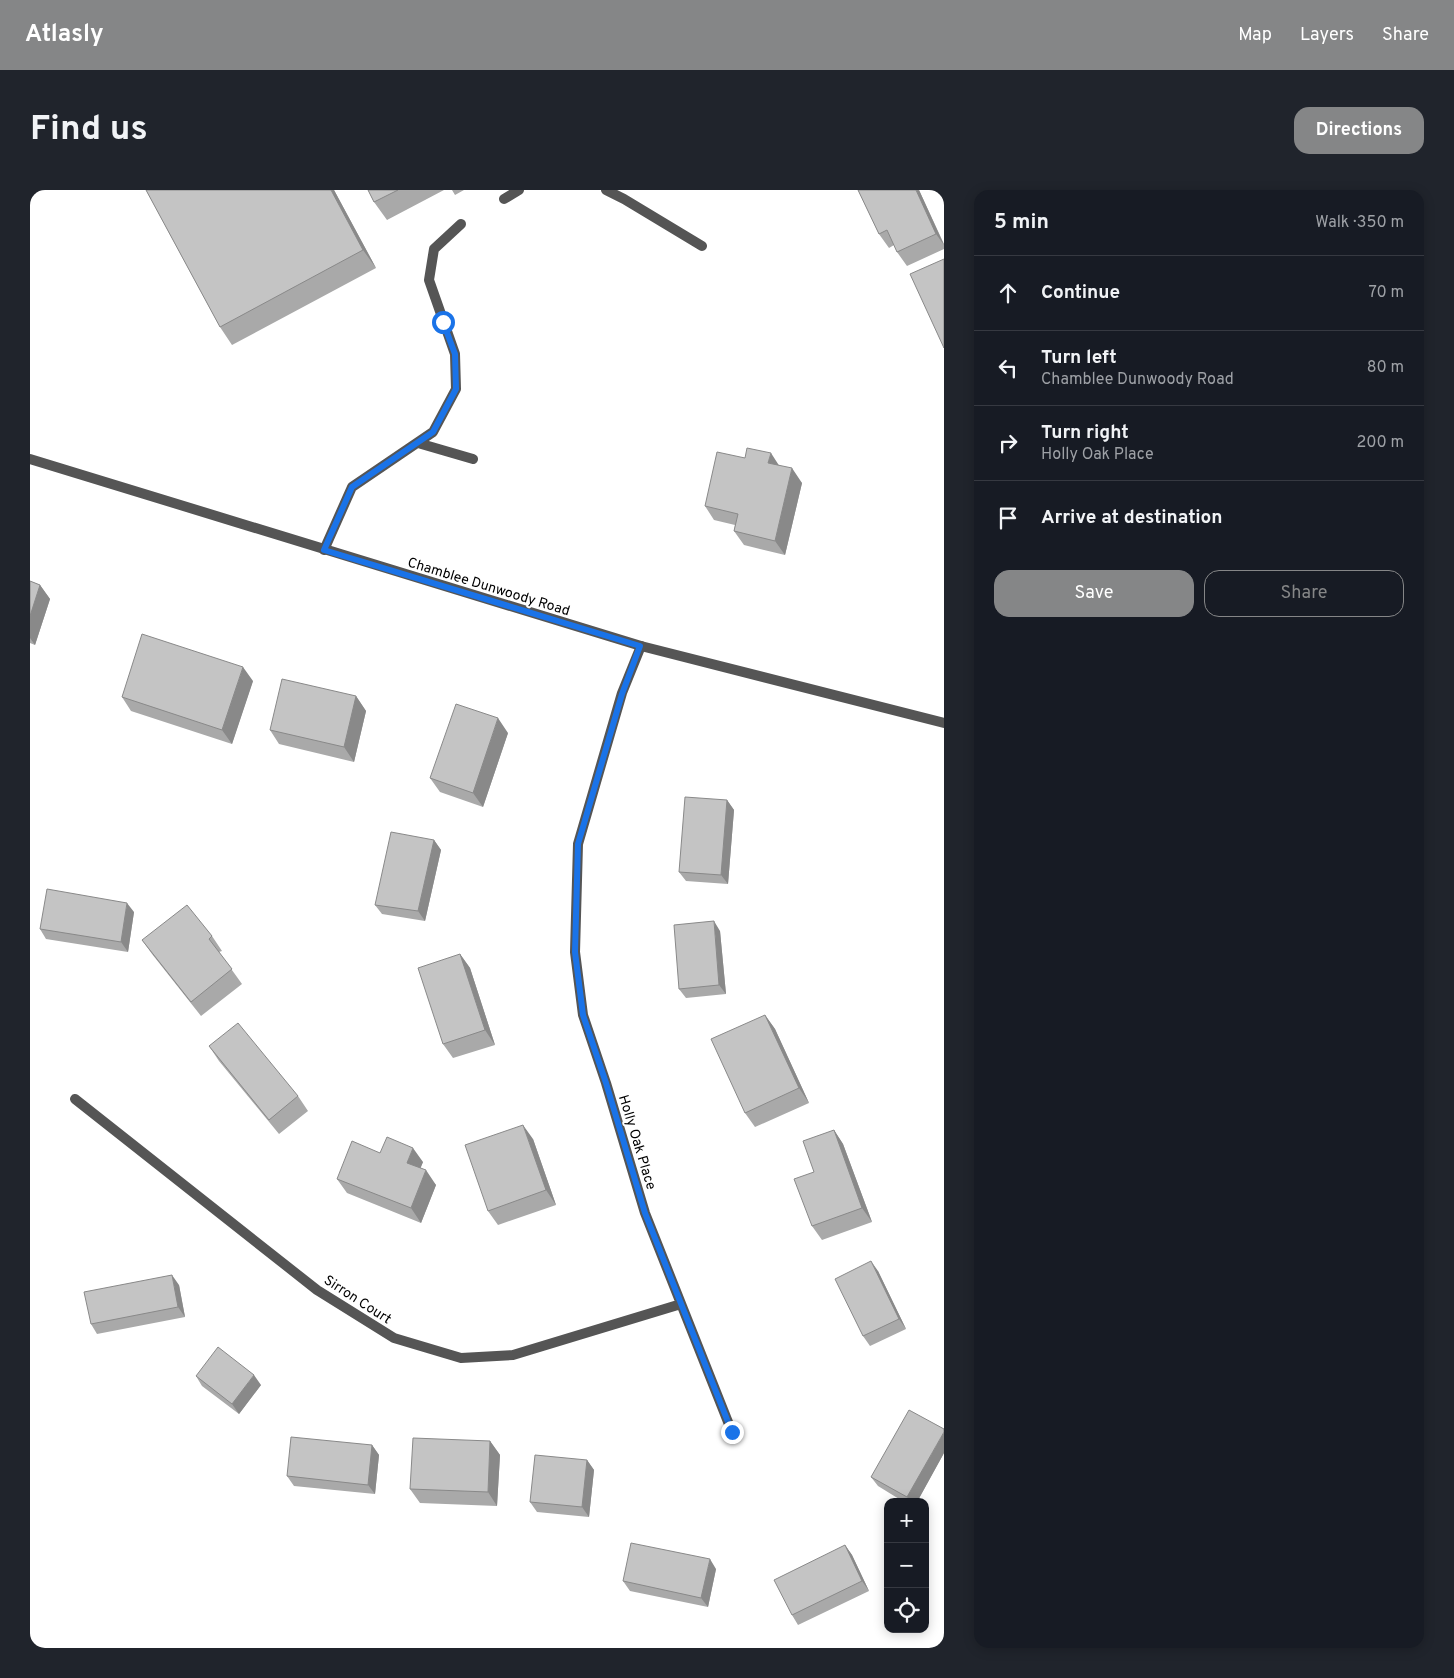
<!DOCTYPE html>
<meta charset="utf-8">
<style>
:root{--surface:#171b24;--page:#20242c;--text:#f1f3f6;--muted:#9ea1a6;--line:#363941;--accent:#858687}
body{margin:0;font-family:Overpass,sans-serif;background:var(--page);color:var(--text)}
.controls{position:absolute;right:15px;bottom:15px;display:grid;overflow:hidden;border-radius:10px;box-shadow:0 2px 12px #0003}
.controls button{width:45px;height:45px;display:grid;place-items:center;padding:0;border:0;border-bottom:1px solid var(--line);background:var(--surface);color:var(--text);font:25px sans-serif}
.stop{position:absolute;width:15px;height:15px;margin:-11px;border:4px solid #1a73e8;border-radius:50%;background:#fff}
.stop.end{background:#1a73e8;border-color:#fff;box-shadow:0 1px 5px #0008}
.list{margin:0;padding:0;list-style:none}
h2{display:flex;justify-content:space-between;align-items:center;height:65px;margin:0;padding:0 20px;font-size:21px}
h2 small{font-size:16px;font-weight:400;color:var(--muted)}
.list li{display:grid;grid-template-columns:32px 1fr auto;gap:15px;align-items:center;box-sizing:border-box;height:75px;padding:0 20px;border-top:1px solid var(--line)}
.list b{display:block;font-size:19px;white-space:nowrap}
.list p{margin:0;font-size:16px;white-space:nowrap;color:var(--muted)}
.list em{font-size:16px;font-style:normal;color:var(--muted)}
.actions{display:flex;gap:10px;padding:15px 20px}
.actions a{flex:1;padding:11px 0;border:1px solid var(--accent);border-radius:15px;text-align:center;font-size:18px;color:var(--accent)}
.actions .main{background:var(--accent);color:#fff}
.icon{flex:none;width:28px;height:28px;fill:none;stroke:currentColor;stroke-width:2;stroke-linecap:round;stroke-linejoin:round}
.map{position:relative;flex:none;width:914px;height:1458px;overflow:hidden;border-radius:15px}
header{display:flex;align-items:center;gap:30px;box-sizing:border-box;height:70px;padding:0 25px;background:var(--accent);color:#fff}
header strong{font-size:24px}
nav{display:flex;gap:28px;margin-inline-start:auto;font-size:18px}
.intro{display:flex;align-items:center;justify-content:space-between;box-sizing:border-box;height:120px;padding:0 30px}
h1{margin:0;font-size:35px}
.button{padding:12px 22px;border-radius:15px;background:var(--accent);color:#fff;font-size:18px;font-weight:700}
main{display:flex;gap:30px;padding:0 30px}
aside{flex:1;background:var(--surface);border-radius:15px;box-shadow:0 2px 12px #0003}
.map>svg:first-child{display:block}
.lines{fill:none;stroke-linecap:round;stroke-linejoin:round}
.service{stroke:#555;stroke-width:10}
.minor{stroke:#555;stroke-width:10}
.tertiary{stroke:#555;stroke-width:10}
.wall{fill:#a9a9a9}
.shaded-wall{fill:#898989}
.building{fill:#c4c4c4;stroke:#898989}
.route{stroke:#1a73e8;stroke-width:6}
.labels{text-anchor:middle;stroke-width:4;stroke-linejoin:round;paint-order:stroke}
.street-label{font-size:14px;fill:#000;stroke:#fff}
</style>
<header>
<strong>Atlasly</strong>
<nav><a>Map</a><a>Layers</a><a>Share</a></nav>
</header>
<div class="intro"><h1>Find us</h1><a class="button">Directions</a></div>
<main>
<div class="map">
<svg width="914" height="1458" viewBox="0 0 914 1458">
<rect width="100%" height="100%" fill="#fff"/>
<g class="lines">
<path class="service" d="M576 0 594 9 672 56
M474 9 489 0
M388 253 443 269
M294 360 322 297 403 242 426 199 425 164 399 90 404 59 431 34"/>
<path class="minor" d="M611 456 592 503 548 654 545 762 553 825 576 893 615 1023 702 1242
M45 909 287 1100 364 1148 431 1168 483 1165 651 1114"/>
<path class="tertiary" d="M0 269 611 456 914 533"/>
</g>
<path class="wall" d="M116 0H304L346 78 202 155 190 137Z
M338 0H414L357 30 344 12Z
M422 0H434L425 5Z
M828 0H889L914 54V59L877 76 867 62 864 55 859 58 849 44Z
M749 275 772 293 755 365 714 355 704 341 705 335 684 330 675 316Z
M0 391 10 395 20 409 5 455 0 453Z
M223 491 202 554 101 521 92 507Z
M326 506 336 521 324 572 249 554 240 540Z
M478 543 453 617 410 602 400 588Z
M697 610 704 620 698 694 656 691 649 682Z
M404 650 411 660 395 731 352 724 345 715Z
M104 722 98 762 16 749 10 739Z
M690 741 696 804 656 808 649 799Z
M182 746 192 761 189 762 212 794 171 826 122 764 112 750Z
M430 764 440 778 465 855 423 868 413 854Z
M735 825 745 839 779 913 725 937 715 923Z
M179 856 268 906 278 921 249 944 189 871Z
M804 940 813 954 842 1032 792 1050 782 1036 784 982Z
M503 949 526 1015 468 1035 458 1021Z
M350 963 393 972 390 978 406 995 391 1033 317 1003 307 989Z
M848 1081 876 1139 840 1156 833 1146Z
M149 1095 155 1127 67 1144 61 1134Z
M166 1186 231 1195 209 1224 172 1196Z
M460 1251 470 1265 467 1316 390 1313 380 1299Z
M342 1255 349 1265 345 1304 264 1296 257 1286Z
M914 1263 887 1312H874L848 1296 841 1287Z
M557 1270 564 1280 559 1327 507 1322 500 1312Z
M815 1355 822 1365 839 1401 768 1435 762 1425Z
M686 1379 678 1417 600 1401 593 1391Z"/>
<path class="shaded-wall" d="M301 0H304L346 78 333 60Z
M886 0H889L914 55 906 44Z
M741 263 750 277 738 273Z
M762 278 772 293 755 365 745 351Z
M10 395 20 409 5 455 0 448V426Z
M213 477 223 491 202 554 192 540Z
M326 506 336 521 324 572 314 557Z
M468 528 478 543 453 617 443 603Z
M697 610 704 620 698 694 691 685Z
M404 650 411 660 395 731 388 721Z
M97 713 104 722 98 762 91 752Z
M684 731 690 741 696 804 689 795Z
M430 764 440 778 465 855 455 840Z
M735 825 745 839 779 913 769 898Z
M493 935 503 949 526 1015 516 1000Z
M804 940 813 954 842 1032 832 1018Z
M383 958 393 972 387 987 377 973Z
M396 980 406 995 391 1033 381 1018Z
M841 1071 848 1081 876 1139 869 1129Z
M142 1085 149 1095 155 1127 148 1117Z
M224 1185 231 1195 209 1224 202 1214Z
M914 1242V1263L887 1312H880L877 1307Z
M460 1251 470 1265 467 1316 458 1302Z
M342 1255 349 1265 345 1304 338 1295Z
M557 1270 564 1280 559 1327 552 1317Z
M815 1355 822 1365 839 1401 832 1391Z
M680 1369 686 1379 678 1417 671 1408Z"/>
<path class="building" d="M116 0H301L333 60 190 137Z
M338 0H368L344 12Z
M828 0H886L906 44 867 62 857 40 849 44Z
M914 69V158L880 84Z
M717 258 741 263 738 273 762 278 745 351 704 341 708 324 675 316 687 262 715 268Z
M0 391 10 395 0 426Z
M112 444 213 477 192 540 92 507Z
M252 489 326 506 314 557 240 540Z
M426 514 468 528 443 603 400 588Z
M655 607 697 610 691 685 649 682Z
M361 642 404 650 388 721 345 715Z
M17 699 97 713 91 752 10 739Z
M157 715 182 746 179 749 202 779 161 812 112 750Z
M684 731 689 795 649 799 644 735Z
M430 764 455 840 413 854 388 778Z
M735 825 769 898 715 923 681 849Z
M208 833 268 906 239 930 179 856Z
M493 935 516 1000 458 1021 435 955Z
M804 940 832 1018 782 1036 764 989 784 982 773 951Z
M357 947 383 958 377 973 396 980 381 1018 307 989 322 951 350 963Z
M841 1071 869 1129 833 1146 805 1089Z
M142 1085 148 1117 61 1134 54 1102Z
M188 1157 224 1185 202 1214 166 1186Z
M879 1220 914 1239V1242L877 1307 841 1287Z
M261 1247 342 1255 338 1295 257 1286Z
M383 1248 460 1251 458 1302 380 1299Z
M505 1265 557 1270 552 1317 500 1312Z
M601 1353 680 1369 671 1408 593 1391Z
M815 1355 832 1391 762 1425 744 1390Z"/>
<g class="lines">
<path class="route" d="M413 132 425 164 426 199 403 242 322 297 294 360 610 456 592 504 548 654 545 762 553 825 576 893 615 1023 702 1242"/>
</g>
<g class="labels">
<g class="street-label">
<text transform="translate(459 396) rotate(17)" y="5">Chamblee Dunwoody Road</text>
<text transform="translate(608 952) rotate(73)" y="5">Holly Oak Place</text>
<text transform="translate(328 1109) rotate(33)" y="5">Sirron Court</text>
</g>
</g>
</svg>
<div class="controls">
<button>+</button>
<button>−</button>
<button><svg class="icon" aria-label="locate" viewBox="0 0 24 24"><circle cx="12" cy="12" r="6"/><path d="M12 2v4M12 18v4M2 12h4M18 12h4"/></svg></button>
</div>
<div class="stop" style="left:413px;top:132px"></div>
<div class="stop end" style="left:702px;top:1242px"></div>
</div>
<aside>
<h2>5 min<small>Walk · 350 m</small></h2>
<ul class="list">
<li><svg class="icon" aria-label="ahead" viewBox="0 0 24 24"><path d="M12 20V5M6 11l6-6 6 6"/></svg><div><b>Continue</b></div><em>70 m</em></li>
<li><svg class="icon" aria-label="left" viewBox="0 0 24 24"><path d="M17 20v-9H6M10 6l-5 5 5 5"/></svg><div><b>Turn left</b><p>Chamblee Dunwoody Road</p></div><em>80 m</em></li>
<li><svg class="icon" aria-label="right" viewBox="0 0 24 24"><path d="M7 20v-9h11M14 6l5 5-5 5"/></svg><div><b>Turn right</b><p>Holly Oak Place</p></div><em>200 m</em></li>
<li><svg class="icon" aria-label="arrive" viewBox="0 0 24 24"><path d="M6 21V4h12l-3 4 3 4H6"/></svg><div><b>Arrive at destination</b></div></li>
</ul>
<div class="actions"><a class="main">Save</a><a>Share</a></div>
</aside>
</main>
